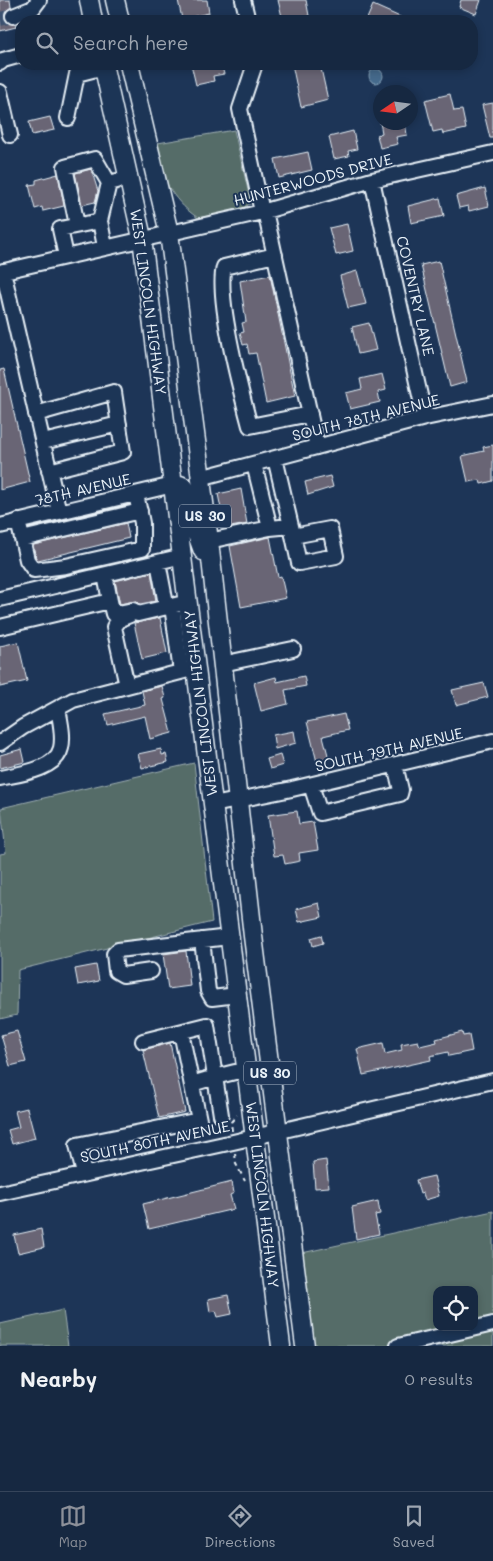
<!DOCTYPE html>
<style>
:root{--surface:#162841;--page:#1f3048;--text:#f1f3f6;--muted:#9ea6b1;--line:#35445a;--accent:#8c9099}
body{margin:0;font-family:Mali,sans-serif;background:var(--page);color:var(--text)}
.controls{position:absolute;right:15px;bottom:15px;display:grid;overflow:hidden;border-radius:10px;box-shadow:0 2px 8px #0003}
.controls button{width:45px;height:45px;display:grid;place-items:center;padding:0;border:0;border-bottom:1px solid var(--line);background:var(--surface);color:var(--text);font:25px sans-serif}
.compass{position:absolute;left:373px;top:85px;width:45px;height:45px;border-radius:50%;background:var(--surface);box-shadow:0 2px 8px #0003;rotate:257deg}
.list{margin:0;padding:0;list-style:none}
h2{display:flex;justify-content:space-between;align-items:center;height:65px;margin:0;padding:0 20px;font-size:21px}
h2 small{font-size:16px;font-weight:400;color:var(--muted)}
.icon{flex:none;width:28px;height:28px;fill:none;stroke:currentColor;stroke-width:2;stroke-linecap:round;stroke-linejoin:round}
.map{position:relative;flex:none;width:493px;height:1346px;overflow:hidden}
.search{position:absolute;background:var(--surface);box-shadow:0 2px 8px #0003;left:15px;right:15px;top:15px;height:55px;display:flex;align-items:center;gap:12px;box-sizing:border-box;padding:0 18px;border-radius:20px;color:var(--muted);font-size:19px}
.sheet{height:145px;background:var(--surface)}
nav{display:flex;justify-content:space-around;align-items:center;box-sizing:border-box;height:70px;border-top:1px solid var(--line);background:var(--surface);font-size:14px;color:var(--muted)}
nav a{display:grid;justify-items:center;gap:2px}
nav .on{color:var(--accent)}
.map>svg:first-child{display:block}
.green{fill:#556c68;stroke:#9eaeb0;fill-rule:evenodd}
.water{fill:#446b8c;stroke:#86a1b7}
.building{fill:#696575;stroke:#e8f1f8}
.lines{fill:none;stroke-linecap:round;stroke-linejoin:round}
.minor-tunnel{stroke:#3b516f;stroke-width:14;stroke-dasharray:14 7;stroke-linecap:butt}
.minor-casing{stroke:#e8f1f8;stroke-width:18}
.major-casing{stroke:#e8f1f8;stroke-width:21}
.path{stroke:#e8f1f8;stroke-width:2;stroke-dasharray:5 4;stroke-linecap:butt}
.minor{stroke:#1d3557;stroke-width:14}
.major{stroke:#1d3557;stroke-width:18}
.labels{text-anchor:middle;stroke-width:4;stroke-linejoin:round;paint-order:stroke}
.shield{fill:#1d3557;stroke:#abb9c8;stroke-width:1}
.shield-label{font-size:14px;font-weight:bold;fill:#e8f1f8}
.street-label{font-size:15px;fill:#e8f1f8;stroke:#1d3557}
</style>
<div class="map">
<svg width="493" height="1346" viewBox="0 0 493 1346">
<rect width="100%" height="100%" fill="#1d3557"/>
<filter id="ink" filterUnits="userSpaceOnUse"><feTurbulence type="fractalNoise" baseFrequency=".02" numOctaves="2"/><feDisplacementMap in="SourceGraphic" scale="10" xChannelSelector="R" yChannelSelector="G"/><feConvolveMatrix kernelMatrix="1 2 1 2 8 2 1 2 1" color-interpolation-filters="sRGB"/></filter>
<g filter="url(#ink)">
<path class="green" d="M234 130 251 203 240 210 198 218C169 198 162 176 152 144Z
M194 763 212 922 18 970 17 1015 0 1019V854L6 853 1 808Z
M493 1211V1346H313L302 1253ZM437 1290H474V1327H437Z
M63 1310 68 1346H0V1324Z"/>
<path class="water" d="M369 76a7 7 0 1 1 14 0a7 7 0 1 1-14 0Z"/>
<path class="building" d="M0 0H10L11 7 6 11 5 19 8 23 15 24 16 27 0 31Z
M178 0H207L209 13 182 19Z
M278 0H306L310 21H283Z
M461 0H481L476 14 459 7Z
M373 5 409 21H366Z
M191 64H221L224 74 213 76 214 81 196 85Z
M292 64H320L328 100 301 107Z
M450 94 454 111 462 110 466 129 443 134 442 130 433 132 425 100Z
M493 103V138H490L482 105Z
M50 117 54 130 32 135 29 122Z
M380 122H405L407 135 396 137 398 144 380 148 377 135 382 133Z
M353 131 357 149 348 151 349 156 334 159 329 137Z
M308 152 312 170 279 178 275 159Z
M91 169 98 191 95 202 82 205 75 173Z
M58 174 64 206 43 211 42 207 35 209 29 185 36 184V180Z
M485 188 489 206 469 211 468 206 459 208 456 196Z
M440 198 444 216 411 223 408 206Z
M347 224 353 251 336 255 329 228Z
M439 261 467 382 450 387 421 265Z
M357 271 366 304 348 308 340 276Z
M270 275 295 396 266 403 256 353 249 354 247 344 243 345 240 333 244 332 242 323 246 322 240 281Z
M369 323 376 350 358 354 352 327Z
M4 369 30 482 0 490V370Z
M382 374 386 390 378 392 380 402 350 409 346 393 362 389 360 379Z
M493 445V481L481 484 480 480 468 482 462 456 484 451 483 447Z
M330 476 333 487 308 495 305 482Z
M241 489 247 524 225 528 218 494Z
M126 523 129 538 38 560 36 558 33 545Z
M270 537 278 577 281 576 286 598 241 607 230 546Z
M151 572 156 601 140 604 135 601 120 604 115 581Z
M160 618 167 653 142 659 134 623Z
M18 642 27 681 0 687V646Z
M304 676 306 686 285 690 288 704 261 711 254 683 276 677 277 682Z
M484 683 488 697 456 705 452 690Z
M162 686 165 698 163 699 172 733 150 739 145 716 108 725 105 714 145 705 142 691Z
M344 714 348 730 323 736 329 759 317 762 307 722Z
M294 731 296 743 275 749 273 735Z
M22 749 25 762 0 768V755Z
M161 749 162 755 166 754 168 762 142 768 138 754Z
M280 755 283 765 270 769 267 759Z
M297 811 299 824 313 822 318 850 299 853 300 861 285 864 283 855 274 856 268 815Z
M319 903 322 917 299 922 296 909Z
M321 935 323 943 313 946 311 938Z
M186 951 190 986 168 989 163 954Z
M96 965 99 981 78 985 75 969Z
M17 1031 26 1062 10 1066 1 1035Z
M462 1032 463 1036 469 1035 472 1051 449 1056 448 1052 430 1056 431 1060 363 1075 357 1049 383 1043 385 1054 402 1050 401 1044 418 1041 420 1046 437 1042 436 1039Z
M170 1043 185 1112 159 1118 143 1050Z
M27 1108 35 1138 12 1144 8 1130 19 1127 15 1111Z
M326 1160 329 1187 315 1188 313 1162Z
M434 1176 439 1196 425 1200 423 1193 420 1194 416 1180Z
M232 1182 234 1193 230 1195 234 1209 149 1229 143 1204Z
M378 1201 380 1214 375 1215 379 1234 356 1239 352 1207Z
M41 1229 44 1247 18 1253 14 1235Z
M228 1295 232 1314 218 1317 216 1311 210 1312 208 1299Z"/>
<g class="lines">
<path class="minor-tunnel" d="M0 19 13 16"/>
<g class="minor-casing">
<path id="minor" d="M243 0 248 21
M13 16 33 8 39 0
M0 63 3 60 21 55
M255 64 240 109 262 212
M0 92 10 135
M68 118 77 74 104 67
M372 180 425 418
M265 211 317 447
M100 221 109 183 117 181
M77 225 65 167 95 159 109 183
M275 255 224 267C216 298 241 392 250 426L310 414
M66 256 60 229 100 221 105 247
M3 271 59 512
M0 272 262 212 372 180 493 153
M36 414 114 392 123 452 49 471
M43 442 119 424
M275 458 291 526
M200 478 425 418 493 404
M18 521 27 560 34 570 66 566 142 549V523L136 494
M0 526 173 485
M270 528 291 526 299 563 336 556 330 529 293 536
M22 539 140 511
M209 541 270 528 254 464
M158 562 165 599
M105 575 110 601
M0 599 183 556
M172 606 181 672
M0 627 110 601 113 614 133 610 138 614 188 602
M222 664 293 649
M127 686 114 627 120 619 130 615
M0 743 23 727 73 700 196 668
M0 778C19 774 56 770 61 748 64 735 60 721 58 708
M311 785 320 813 400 794 401 790 395 765
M213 805 292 789 493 741
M202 940 208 991 212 998 237 995
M151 971 123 975 116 971 114 954 118 950 229 937
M143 1041 207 1025 215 1077 235 1072H247
M192 1084 215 1077 221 1115
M84 1174 77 1145 199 1120 181 1032
M0 1193 233 1142 493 1081
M398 1346 493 1324"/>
</g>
<g class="major-casing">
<path id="major" d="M89 0 93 21
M115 0 120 21
M103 64 142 238 281 1346
M129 64 169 233 209 541 253 936 305 1346
M180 485 184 487 192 521 203 551"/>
</g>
<path class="path" d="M232 1131 231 1122 237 1115
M235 1153 236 1164 245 1181"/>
<use href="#minor" class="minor"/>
<use href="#major" class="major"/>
</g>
</g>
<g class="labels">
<g class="shield">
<rect x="179" y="504.5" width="52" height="23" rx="4"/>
<rect x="244" y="1061.5" width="52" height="23" rx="4"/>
</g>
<g class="shield-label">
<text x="205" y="521">US 30</text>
<text x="270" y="1078">US 30</text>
</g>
<g class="street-label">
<text transform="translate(313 180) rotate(-15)" y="5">HUNTERWOODS DRIVE</text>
<text transform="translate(415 296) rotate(77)" y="5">COVENTRY LANE</text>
<text transform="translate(148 302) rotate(82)" y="5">WEST LINCOLN HIGHWAY</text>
<text transform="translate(366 418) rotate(-14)" y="5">SOUTH 78TH AVENUE</text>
<text transform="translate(83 490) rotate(-13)" y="5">78TH AVENUE</text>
<text transform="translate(201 703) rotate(-97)" y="5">WEST LINCOLN HIGHWAY</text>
<text transform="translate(389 750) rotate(-13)" y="5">SOUTH 79TH AVENUE</text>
<text transform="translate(155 1142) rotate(-12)" y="5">SOUTH 80TH AVENUE</text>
<text transform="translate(262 1195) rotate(83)" y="5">WEST LINCOLN HIGHWAY</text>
</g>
</g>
</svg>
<div class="controls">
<button><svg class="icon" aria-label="locate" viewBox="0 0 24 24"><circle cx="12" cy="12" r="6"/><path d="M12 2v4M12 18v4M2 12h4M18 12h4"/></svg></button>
</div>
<svg class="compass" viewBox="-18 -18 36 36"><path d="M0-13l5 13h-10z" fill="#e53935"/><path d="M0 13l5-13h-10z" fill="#9ea6b1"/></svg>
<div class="search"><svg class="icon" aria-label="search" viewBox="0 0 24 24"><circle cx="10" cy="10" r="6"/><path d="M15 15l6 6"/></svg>Search here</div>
</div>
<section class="sheet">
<h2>Nearby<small>0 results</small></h2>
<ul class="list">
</ul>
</section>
<nav>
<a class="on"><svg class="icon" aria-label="map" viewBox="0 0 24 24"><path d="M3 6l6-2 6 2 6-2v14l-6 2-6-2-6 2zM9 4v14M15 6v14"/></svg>Map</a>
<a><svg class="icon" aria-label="directions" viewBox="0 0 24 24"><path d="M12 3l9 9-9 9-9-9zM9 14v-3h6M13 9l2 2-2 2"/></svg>Directions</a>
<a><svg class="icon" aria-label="saved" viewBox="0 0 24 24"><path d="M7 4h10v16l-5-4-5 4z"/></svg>Saved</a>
</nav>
